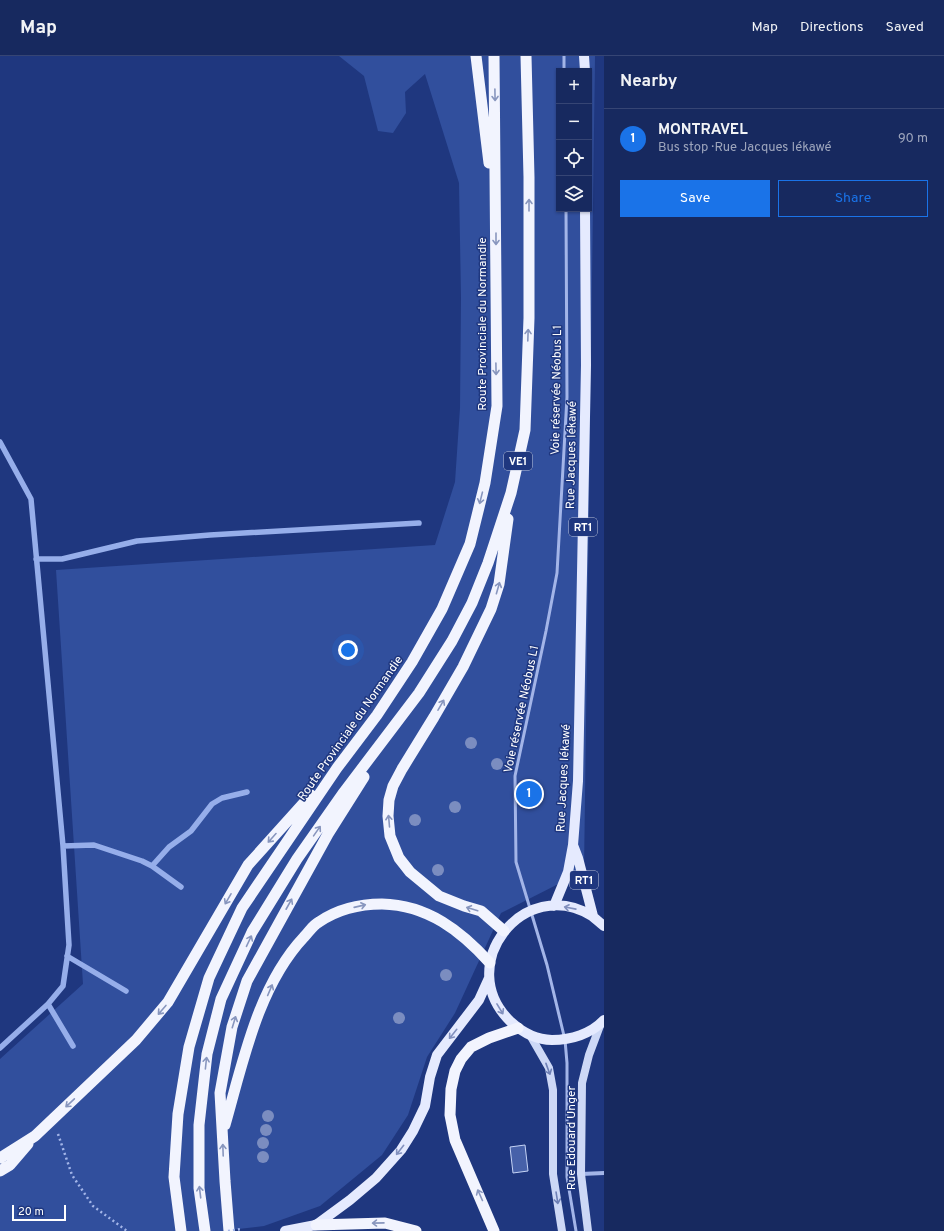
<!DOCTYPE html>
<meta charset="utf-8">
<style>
:root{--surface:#17295f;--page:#243568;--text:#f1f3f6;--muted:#9ea6bd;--line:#364574;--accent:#1a73e8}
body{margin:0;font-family:Overpass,sans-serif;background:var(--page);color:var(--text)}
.controls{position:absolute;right:12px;top:12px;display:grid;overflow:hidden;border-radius:0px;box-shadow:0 1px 3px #0004}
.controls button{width:36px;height:36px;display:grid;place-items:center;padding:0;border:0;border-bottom:1px solid var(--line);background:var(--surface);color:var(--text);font:20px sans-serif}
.scale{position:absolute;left:12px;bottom:10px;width:54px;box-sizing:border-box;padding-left:4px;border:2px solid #fff;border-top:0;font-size:11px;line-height:14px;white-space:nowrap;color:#fff;-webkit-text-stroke:3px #1f377f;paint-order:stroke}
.you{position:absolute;left:348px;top:594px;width:14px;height:14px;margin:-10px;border:3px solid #fff;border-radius:50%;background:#1a73e8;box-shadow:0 0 0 6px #1a73e833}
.badge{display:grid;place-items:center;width:26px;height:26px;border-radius:50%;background:var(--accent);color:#fff;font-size:13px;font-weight:700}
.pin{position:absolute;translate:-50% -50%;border:2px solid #fff;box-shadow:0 1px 4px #0006}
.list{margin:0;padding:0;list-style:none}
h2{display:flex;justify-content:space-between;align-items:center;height:52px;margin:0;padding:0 16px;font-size:17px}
h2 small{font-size:13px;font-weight:400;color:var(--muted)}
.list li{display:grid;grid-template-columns:26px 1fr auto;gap:12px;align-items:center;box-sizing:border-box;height:60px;padding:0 16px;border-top:1px solid var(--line)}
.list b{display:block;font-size:15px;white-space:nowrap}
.list p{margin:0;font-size:13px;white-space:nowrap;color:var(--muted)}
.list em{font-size:13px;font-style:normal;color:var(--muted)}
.actions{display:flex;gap:8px;padding:12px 16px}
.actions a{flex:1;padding:9px 0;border:1px solid var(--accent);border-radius:0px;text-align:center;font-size:14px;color:var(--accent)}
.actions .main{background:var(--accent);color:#fff}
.icon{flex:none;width:22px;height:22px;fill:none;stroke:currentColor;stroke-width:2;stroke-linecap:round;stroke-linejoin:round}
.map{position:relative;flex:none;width:604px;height:1175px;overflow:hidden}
header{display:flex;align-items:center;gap:24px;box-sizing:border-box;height:56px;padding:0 20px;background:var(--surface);border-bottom:1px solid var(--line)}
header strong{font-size:19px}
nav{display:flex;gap:22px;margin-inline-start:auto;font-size:14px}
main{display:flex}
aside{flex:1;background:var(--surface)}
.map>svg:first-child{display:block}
.green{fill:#314f9d;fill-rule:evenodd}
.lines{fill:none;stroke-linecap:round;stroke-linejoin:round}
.stream{stroke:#96aeea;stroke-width:5.5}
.building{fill:#4761a9;stroke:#c6d4f6}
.path{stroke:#a3b5e8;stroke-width:2.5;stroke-dasharray:2 3;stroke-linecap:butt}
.service{stroke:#a3b5e8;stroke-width:3}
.minor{stroke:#a3b5e8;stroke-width:4}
.secondary{stroke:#cdd8f6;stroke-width:8}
.primary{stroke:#e5eafe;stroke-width:10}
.trunk{stroke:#f2f4fe;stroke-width:11}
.path-bridge{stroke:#a3b5e8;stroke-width:2.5;stroke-dasharray:2 3;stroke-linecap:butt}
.tree{fill:#7b8dc0}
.oneway{stroke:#8896be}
.oneway2{stroke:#8290be}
.oneway3{stroke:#6d7fb5}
.labels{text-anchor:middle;stroke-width:3;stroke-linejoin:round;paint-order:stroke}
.shield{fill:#1f377f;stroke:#bcc3d9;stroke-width:1}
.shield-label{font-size:11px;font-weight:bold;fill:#fff}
.street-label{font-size:12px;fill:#fff;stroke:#1f377f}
</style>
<header>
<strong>Map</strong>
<nav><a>Map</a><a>Directions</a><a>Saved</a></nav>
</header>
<main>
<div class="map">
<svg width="604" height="1175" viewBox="0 0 604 1175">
<rect width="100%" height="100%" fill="#1f377f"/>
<path class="green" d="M339 0H595L584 815 501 857 455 957 427 1001 408 1059 382 1099 320 1150 264 1170 221 1175H0V1003L83 928 56 514 435 489 455 426 460 352 461 242 459 127 425 18 405 36 406 57 393 77 378 75 364 20ZM559 15H589V153H559Z"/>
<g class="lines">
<path class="stream" d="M0 386 31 443 63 790 69 889 63 930 48 948 0 992
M36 503H62L137 485 210 479 419 467
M63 790 94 789 142 805 152 810 181 831
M152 810 169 791 191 775 212 748 222 742 247 736
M67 900 126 935
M48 948 73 990"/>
</g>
<path class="building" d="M525 1089 528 1115 513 1117 510 1091Z"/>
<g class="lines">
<path class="path" d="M58 1078 72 1119 93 1150 127 1175"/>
<path class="service" d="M564 0V15
M566 153 567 341 557 517 546 575 515 720 516 806 547 909 565 984 567 1007V1121L576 1175"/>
<path class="minor" d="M581 1118 604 1117"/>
<path class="secondary" d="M530 979 549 1012 553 1034V1118L562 1175
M588 1175 581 1118 582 1027 589 999 601 967"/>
<path class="primary" d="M584 0 585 15
M573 789 578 802 593 860
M554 850 568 816 573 789 578 725 586 309 585 153
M604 870C600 867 596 863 592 860 524 818 452 910 511 966 522 976 536 984 552 984 571 984 591 978 604 964
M285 1175 316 1169 350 1144 376 1122 401 1094 413 1075 425 1050 430 1021 437 999 479 944 489 922"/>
<path class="trunk" d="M476 0 489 107
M504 875 481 855 464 850 439 840 410 816 399 802 390 780 388 760 389 744 393 730 402 713 434 661 463 611 491 553 499 528 508 463
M225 1069C243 1006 258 930 304 881 309 876 313 869 319 866 338 853 360 848 382 848 428 849 461 875 490 907
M0 1102 35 1080 136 984 168 946 248 809 311 739
M0 1115 10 1109 28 1088
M316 1169 385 1167 416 1175
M181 1175 174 1121 178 1058 189 991 209 922 242 852 337 712 377 659 412 606 442 553 470 488 485 427 497 350 494 0
M205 1175 199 1132V1069L207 998 221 943 252 876 297 803 344 736 419 637 452 585 472 547 488 507 511 437 525 374 529 262V121L526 0
M229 1175 225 1125 220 1037 232 971 247 925 328 778 364 721
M494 1175 455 1084 450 1059 451 1033 455 1015 461 1003 471 991 489 982 518 972"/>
<path class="path-bridge" d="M228 1175 242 1173"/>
</g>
<g class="tree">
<circle cx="471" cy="687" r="6"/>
<circle cx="497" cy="708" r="6"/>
<circle cx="455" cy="751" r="6"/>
<circle cx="415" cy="764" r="6"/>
<circle cx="438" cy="814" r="6"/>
<circle cx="446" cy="919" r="6"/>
<circle cx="399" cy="962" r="6"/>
<circle cx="268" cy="1060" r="6"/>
<circle cx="266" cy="1074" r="6"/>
<circle cx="263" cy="1087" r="6"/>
<circle cx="263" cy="1101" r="6"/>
</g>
<defs><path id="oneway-shaft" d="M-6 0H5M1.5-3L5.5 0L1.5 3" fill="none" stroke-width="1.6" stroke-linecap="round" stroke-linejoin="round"/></defs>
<g class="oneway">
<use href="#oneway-shaft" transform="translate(495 39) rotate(89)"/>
<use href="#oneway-shaft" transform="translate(529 149) rotate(-90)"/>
<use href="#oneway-shaft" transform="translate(496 183) rotate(90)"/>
<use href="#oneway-shaft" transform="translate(528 279) rotate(-88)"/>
<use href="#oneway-shaft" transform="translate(496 313) rotate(89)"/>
<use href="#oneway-shaft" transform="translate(481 442) rotate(104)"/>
<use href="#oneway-shaft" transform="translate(498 532) rotate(-74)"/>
<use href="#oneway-shaft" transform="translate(441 649) rotate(-60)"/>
<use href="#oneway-shaft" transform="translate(389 765) rotate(-95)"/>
<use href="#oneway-shaft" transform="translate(317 775) rotate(-55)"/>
<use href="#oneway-shaft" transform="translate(272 782) rotate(132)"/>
<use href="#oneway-shaft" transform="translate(228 843) rotate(120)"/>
<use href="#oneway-shaft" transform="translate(289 848) rotate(-61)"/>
<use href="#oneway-shaft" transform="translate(360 850) rotate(-13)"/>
<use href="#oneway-shaft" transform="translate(472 853) rotate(-163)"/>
<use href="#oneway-shaft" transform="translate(249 885) rotate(-65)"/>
<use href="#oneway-shaft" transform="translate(270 934) rotate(-67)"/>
<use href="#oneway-shaft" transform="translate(162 954) rotate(131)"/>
<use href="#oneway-shaft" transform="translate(234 966) rotate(-73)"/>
<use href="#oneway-shaft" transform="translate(206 1007) rotate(-84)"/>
<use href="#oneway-shaft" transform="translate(70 1047) rotate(137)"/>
<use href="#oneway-shaft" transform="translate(223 1094) rotate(-92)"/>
<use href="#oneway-shaft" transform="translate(200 1136) rotate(-97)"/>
<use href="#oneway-shaft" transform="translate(480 1139) rotate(-114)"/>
<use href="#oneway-shaft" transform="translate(378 1167) rotate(179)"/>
</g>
<g class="oneway2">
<use href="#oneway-shaft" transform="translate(570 852) rotate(-169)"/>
<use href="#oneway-shaft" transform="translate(500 953) rotate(59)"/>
<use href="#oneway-shaft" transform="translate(453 978) rotate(129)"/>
<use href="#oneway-shaft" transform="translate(400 1094) rotate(128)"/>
</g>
<g class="oneway3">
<use href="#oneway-shaft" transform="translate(548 1013) rotate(70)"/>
<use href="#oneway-shaft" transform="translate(557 1142) rotate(81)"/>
</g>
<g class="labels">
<g class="shield">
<rect x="504" y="396" width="28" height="18" rx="3"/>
<rect x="569" y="462" width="28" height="18" rx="3"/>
<rect x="570" y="815" width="28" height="18" rx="3"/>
</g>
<g class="shield-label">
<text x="518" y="409">VE1</text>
<text x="583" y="475">RT1</text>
<text x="584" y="828">RT1</text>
</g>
<g class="street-label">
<text transform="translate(482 268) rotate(-90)" y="4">Route Provinciale du Normandie</text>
<text transform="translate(556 334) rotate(-89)" y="4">Voie réservée Néobus L1</text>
<text transform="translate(571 399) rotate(-89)" y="4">Rue Jacques Iékawé</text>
<text transform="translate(521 653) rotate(-78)" y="4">Voie réservée Néobus L1</text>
<text transform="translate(350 672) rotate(-55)" y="4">Route Provinciale du Normandie</text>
<text transform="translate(563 722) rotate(-87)" y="4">Rue Jacques Iékawé</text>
<text transform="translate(571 1082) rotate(-90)" y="4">Rue Edouard Unger</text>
</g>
</g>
</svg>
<div class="controls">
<button>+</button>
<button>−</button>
<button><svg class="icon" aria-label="locate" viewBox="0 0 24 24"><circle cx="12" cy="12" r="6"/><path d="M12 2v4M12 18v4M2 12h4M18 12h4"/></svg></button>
<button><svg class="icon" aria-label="layers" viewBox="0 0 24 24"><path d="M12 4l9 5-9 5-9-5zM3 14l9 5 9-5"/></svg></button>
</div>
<div class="scale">20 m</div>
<div class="you"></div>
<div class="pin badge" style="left:529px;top:738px">1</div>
</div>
<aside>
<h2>Nearby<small></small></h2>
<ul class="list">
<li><span class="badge">1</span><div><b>MONTRAVEL</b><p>Bus stop · Rue Jacques Iékawé</p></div><em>90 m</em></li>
</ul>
<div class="actions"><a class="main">Save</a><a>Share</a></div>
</aside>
</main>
